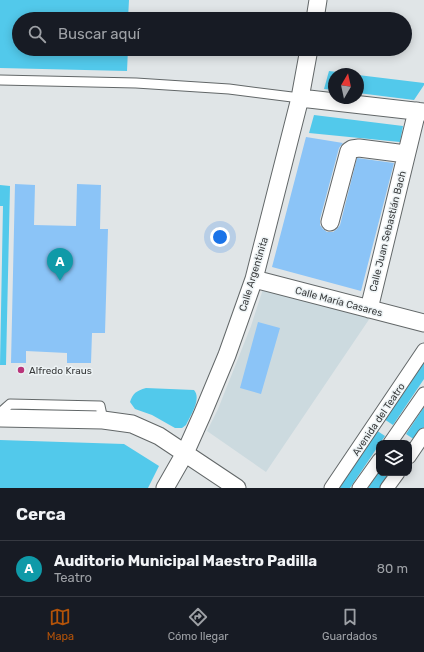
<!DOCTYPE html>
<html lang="es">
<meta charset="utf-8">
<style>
:root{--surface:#171b24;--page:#20242c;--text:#f1f3f6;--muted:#9ea1a6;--line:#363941;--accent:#b45309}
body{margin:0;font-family:Rubik,sans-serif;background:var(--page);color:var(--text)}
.controls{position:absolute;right:12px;bottom:12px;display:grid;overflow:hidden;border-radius:8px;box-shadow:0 2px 10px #0003}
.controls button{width:36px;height:36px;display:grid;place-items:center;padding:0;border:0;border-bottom:1px solid var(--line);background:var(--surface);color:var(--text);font:20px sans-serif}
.compass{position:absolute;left:328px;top:68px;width:36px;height:36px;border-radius:50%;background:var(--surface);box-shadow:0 2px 10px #0003;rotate:9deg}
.you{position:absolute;left:220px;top:237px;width:14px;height:14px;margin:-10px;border:3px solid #fff;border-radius:50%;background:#1a73e8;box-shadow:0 0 0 6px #1a73e833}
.badge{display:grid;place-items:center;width:26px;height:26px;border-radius:50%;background:var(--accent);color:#fff;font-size:13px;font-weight:700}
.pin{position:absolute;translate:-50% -33px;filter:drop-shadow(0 1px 2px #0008)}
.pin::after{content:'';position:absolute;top:21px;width:14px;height:12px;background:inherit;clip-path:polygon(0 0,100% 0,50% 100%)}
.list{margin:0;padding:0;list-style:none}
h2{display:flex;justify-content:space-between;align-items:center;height:52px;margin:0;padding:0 16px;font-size:17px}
h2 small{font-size:13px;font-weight:400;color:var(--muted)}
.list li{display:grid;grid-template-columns:26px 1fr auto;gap:12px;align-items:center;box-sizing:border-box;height:56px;padding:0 16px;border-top:1px solid var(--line)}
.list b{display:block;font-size:15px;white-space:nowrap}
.list p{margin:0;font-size:13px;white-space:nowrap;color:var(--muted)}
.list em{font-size:13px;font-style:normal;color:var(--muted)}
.icon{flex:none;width:22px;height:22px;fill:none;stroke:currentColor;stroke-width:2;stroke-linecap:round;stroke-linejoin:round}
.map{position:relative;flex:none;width:424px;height:488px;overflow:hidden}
.search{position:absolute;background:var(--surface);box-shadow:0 2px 10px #0003;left:12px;right:12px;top:12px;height:44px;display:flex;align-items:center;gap:10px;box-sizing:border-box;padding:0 14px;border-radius:22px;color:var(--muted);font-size:15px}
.sheet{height:108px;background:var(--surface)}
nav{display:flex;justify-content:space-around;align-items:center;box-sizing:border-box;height:56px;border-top:1px solid var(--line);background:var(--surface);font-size:11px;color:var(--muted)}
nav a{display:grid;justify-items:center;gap:2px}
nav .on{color:var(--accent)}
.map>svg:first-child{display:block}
.built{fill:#ccdadf}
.green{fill:#52c9eb}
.building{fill:#8bc4f7}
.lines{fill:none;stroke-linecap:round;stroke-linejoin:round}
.service-casing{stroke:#626768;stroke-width:11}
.pedestrian-casing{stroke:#626768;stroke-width:15}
.minor-casing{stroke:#626768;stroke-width:19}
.service{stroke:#fff;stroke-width:9}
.pedestrian{stroke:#fff;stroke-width:13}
.minor{stroke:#fff;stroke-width:17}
.poi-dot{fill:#b93479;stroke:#edf3f5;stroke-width:1.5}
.labels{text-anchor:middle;stroke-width:3;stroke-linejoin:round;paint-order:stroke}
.street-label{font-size:10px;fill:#393b3c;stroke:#edf3f5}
.poi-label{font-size:10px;fill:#393b3c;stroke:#edf3f5;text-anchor:start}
</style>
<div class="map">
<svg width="424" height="488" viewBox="0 0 424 488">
<rect width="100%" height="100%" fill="#e0e5e7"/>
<path class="built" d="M263 289 370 318 266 472 207 431 218 409 251 326Z"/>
<path class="green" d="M0 0H129L128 19H19V49H128L127 71 0 68Z
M329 71 354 74H334V90L324 89Z
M358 75 424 83V85L414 100 358 93Z
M314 115 403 126 400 142 309 133Z
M0 185 10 186 6 365H0L3 206H0Z
M424 360V379L393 425 384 419Z
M146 388 194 390C202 399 190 416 186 425L182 428H175L152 415 135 409 130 402C133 393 136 391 146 388Z
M424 407V427L415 440 406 434Z
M376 430 385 436 350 488H337Z
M0 440 124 444 159 466 148 488H0Z
M379 472 393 473 383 488H368Z"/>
<path class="building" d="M306 137 343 143 339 148 320 219V225L323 229 327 232H333L337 229 340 225 357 158 394 163 361 291 272 267Z
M15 184 35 185 34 225 76 226 77 184 101 185 100 229H108L105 333H92L91 363H67V353L26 351V363H11Z
M258 322 280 328 261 394 240 388Z"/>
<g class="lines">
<g class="service-casing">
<path id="service" d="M0 80 136 83 229 89 300 98
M0 413 10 404 100 406 103 420"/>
</g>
<g class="pedestrian-casing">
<path id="pedestrian" d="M390 443 424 394
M409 457 424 435
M331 488 424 350
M359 488 379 460
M387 488 398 473"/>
</g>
<g class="minor-casing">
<path id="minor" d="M315 19 318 0
M300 98 424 112
M330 222 349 151 352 149 359 148 406 154
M254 279 424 323
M369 309 417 111
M0 418 103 420 132 424 159 436 237 488
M165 488 185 453 202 415 227 355 254 279 300 98 309 49"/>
</g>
<use href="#service" class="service"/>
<use href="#pedestrian" class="pedestrian"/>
<use href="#minor" class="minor"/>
</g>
<circle class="poi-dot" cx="21" cy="370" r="4"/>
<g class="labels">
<g class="street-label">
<text transform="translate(387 231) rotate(-76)" y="4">Calle Juan Sebastián Bach</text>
<text transform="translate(253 274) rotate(-73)" y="4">Calle Argentinita</text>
<text transform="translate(339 301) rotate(15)" y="4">Calle María Casares</text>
<text transform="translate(378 419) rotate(-56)" y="4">Avenida del Teatro</text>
</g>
<g class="poi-label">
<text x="29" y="374">Alfredo Kraus</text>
</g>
</g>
</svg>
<div class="controls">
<button><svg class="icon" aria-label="layers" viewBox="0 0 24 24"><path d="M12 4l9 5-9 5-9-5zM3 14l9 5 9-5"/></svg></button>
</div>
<svg class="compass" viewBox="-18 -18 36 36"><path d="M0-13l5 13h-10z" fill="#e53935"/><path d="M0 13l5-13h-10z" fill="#9ea1a6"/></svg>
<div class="you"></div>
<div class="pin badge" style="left:60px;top:281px;background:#0f9aa8">A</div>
<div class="search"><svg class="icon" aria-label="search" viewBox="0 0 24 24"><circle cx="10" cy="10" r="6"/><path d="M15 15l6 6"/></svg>Buscar aquí</div>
</div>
<section class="sheet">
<h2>Cerca<small></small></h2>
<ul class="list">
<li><span class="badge" style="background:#0f9aa8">A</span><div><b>Auditorio Municipal Maestro Padilla</b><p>Teatro</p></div><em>80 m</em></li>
</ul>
</section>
<nav>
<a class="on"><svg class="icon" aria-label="map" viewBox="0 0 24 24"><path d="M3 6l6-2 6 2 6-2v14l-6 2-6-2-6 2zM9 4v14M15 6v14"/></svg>Mapa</a>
<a><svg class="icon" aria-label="directions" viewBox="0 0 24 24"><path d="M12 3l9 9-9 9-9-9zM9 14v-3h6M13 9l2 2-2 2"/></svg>Cómo llegar</a>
<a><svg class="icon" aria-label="saved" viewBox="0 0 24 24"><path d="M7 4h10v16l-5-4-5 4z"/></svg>Guardados</a>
</nav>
